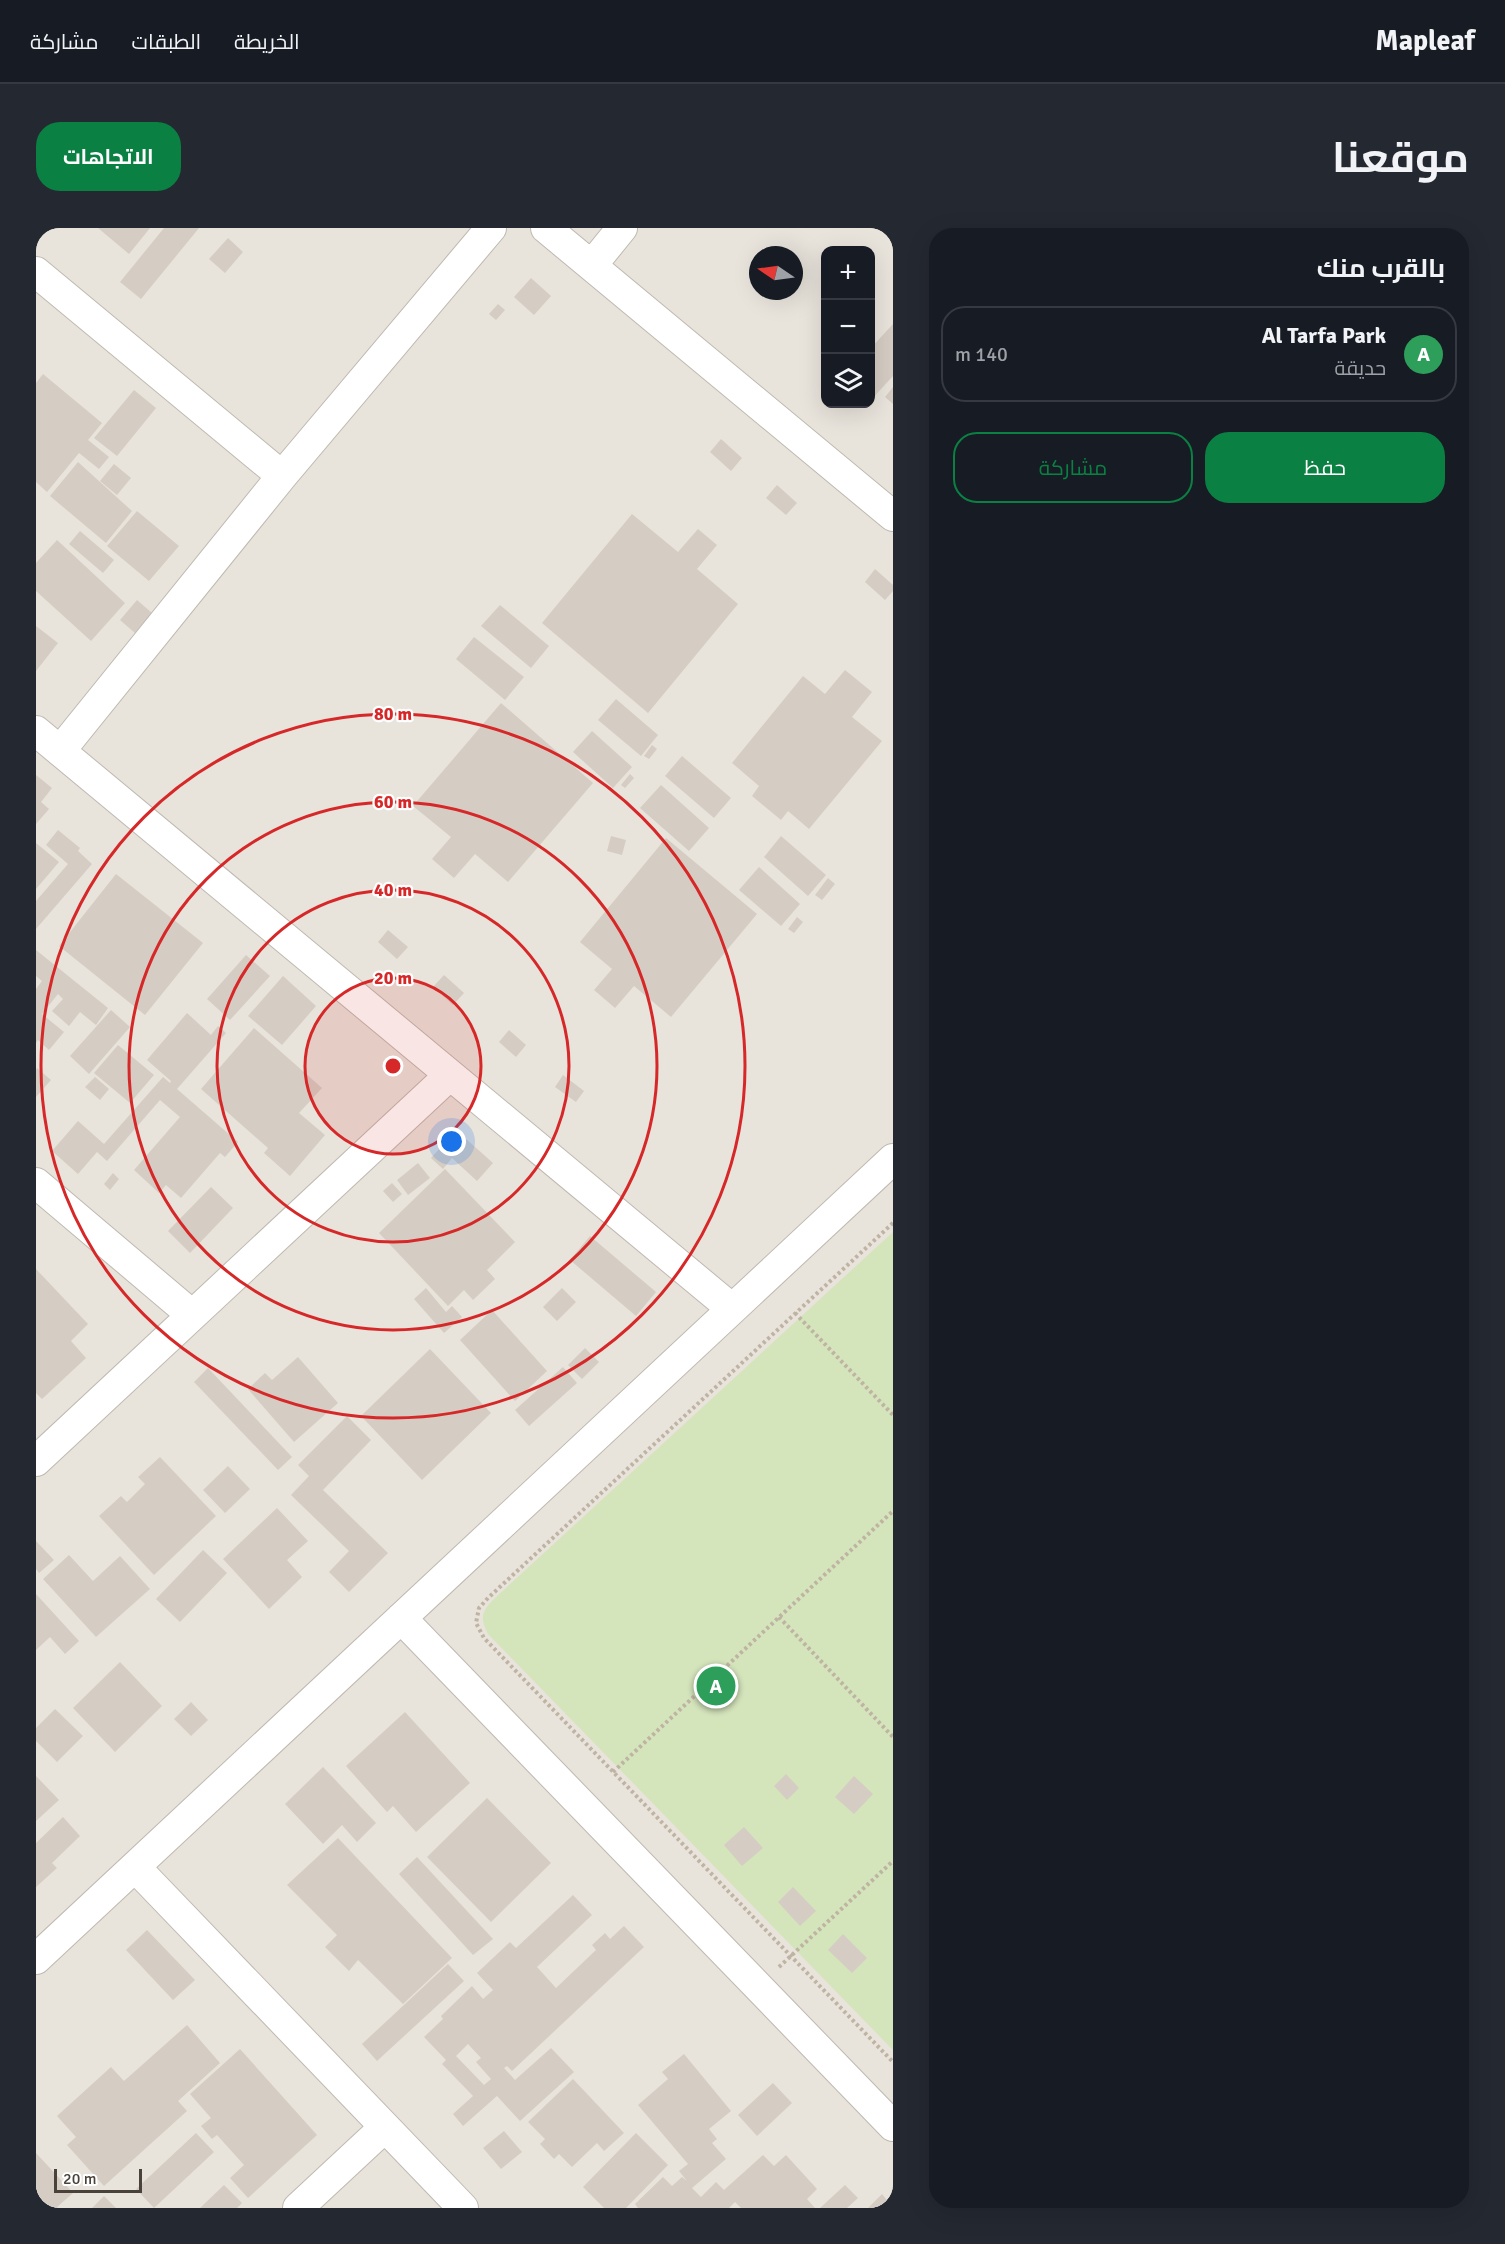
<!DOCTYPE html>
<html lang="ar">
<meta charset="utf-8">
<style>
:root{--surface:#171b24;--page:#242831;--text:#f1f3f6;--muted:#9ea1a6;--line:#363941;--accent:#0b8043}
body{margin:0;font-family:Signika,Cairo,sans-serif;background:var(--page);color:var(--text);direction:rtl}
.controls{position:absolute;right:18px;top:18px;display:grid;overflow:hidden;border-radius:12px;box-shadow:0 6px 24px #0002}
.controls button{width:54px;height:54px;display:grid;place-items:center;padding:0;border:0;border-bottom:2px solid var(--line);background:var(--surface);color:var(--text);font:30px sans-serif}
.compass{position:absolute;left:713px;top:18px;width:54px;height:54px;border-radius:50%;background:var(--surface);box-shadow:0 6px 24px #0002;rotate:283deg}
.scale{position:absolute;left:18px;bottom:15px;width:88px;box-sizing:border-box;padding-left:6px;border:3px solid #49423b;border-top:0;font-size:16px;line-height:21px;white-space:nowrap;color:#49423b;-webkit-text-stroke:4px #fff;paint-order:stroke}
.you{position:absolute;left:416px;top:914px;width:21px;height:21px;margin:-15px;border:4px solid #fff;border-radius:50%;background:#1a73e8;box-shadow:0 0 0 9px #1a73e833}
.badge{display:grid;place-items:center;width:39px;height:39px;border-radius:50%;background:var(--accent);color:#fff;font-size:20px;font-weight:700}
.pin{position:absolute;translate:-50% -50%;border:3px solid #fff;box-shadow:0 2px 6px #0006}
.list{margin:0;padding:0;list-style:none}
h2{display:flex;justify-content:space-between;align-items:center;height:78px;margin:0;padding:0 24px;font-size:26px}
h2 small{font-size:20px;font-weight:400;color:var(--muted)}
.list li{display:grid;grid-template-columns:39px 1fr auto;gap:18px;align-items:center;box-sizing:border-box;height:96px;margin:0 12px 12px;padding:0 12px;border:2px solid var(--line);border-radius:24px}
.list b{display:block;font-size:22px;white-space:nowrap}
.list p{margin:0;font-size:20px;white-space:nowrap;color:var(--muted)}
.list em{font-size:20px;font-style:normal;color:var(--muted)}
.actions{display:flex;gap:12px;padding:18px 24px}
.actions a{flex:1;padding:14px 0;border:2px solid var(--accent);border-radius:24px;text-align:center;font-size:21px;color:var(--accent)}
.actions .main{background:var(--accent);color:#fff}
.icon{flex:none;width:33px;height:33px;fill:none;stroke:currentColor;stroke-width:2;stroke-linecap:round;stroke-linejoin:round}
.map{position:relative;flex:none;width:857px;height:1980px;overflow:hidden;direction:ltr;border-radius:24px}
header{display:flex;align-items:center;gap:36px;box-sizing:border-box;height:84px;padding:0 30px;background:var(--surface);border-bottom:2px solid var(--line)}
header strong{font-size:28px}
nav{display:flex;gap:33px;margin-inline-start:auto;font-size:21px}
.intro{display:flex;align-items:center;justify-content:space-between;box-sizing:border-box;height:144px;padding:0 36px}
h1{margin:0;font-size:42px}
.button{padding:15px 27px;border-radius:24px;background:var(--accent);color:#fff;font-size:21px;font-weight:700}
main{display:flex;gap:36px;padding:0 36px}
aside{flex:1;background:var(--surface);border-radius:24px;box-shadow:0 6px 24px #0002}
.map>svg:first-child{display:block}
.residential{fill:#e8e3db;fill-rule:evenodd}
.green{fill:#d4e4bb}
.building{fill:#d5cdc3;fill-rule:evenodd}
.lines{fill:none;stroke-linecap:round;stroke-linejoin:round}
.minor-casing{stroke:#bfb9b0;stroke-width:32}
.path{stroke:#bfb3a3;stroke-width:4;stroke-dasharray:3 3;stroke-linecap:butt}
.minor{stroke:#fff;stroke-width:30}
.ring{fill:none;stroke:#d62828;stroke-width:3}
.centre{fill:#d62828;stroke:#fff;stroke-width:3}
.ring-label{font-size:18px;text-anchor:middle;font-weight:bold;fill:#d62828;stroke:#fff;stroke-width:4.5;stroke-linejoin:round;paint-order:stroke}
</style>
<header>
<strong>Mapleaf</strong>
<nav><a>الخريطة</a><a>الطبقات</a><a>مشاركة</a></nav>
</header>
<div class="intro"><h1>موقعنا</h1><a class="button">الاتجاهات</a></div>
<main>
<aside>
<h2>بالقرب منك<small></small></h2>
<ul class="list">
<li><span class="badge" style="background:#2e9e5b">A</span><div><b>Al Tarfa Park</b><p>حديقة</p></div><em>140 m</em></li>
</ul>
<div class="actions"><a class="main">حفظ</a><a>مشاركة</a></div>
</aside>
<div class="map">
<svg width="857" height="1980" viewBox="0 0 857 1980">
<rect width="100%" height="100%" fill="#f5f2ed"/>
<path class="residential" d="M0 0H857V1980H0ZM790 22H834V176H790ZM722 27H758V63H722Z"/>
<path class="green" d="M857 1004V1822L452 1406C444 1390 445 1384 458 1371Z"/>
<path class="building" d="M62 0H114L93 26Z
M128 0H163L105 71 84 54Z
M192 10 207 24 189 45 173 31Z
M495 50 515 68 498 87 478 69Z
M462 76 469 82 460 92 453 86Z
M857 96V148L834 173V121Z
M7 146 66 195 52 212 73 229 63 241 43 225 11 264 0 254V155Z
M857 159V176L849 169Z
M98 162 120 180 81 228 58 210Z
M685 211 706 230 695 243 674 224Z
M42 234 96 283 70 315 14 268Z
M78 236 95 250 81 267 64 253Z
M741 257 761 275 750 287 730 270Z
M101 283 143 318 113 353 71 318Z
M596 286 642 324 662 301 681 317 661 341 702 376 612 485 506 395Z
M44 303 78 332 67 345 33 316Z
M21 312 89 375 55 413 0 363V335Z
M839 341 857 357V363L849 372 829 354Z
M101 372 116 385 99 405 84 392Z
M464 377 513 418 495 440 445 398Z
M0 398 22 415 0 443Z
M438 409 488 449 469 472 420 431Z
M809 442 836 464 816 489 846 513 773 601 752 583 745 592 716 568 723 558 696 535 767 448 789 466Z
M580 471 622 507 605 528 562 492Z
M465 475 557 555 472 654 439 626 418 650 396 631 415 609 377 578Z
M556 503 596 539 577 560 537 524Z
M616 517 621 521 613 531 608 528Z
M646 528 695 570 678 590 629 548Z
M594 546 598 550 589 560 585 557Z
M0 547 16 560 5 574 13 581 0 596Z
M625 557 673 600 653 623 604 580Z
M22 602 44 620 42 623 56 636 0 701V673L32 636 10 617Z
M575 608 590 612 586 627 571 623Z
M745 608 790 647 772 668 728 629Z
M630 610 721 686 635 789 598 758 579 780 558 762 576 741 544 714Z
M0 615 23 634 0 661Z
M723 639 764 676 745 698 703 662Z
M80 646 167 715 109 787 23 718Z
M792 650 799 656 786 672 779 667Z
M761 689 767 694 758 705 752 701Z
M352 702 372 719 361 731 342 714Z
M0 722 72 780 60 797 44 784 33 798 16 783 27 771 22 766 6 786 28 804 13 822 2 812 0 815V761L6 753 0 748Z
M210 727 234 748 194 792 171 771Z
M408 747 428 765 417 777 397 759Z
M247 748 280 778 246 817 212 788Z
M75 782 94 799 53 846 34 828Z
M151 785 175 807 182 798 190 805 141 861 202 914 189 929 184 925 145 970 130 957 123 965 98 942 144 889 124 872 71 933 61 924 42 946 16 923 42 893 68 916 127 849 134 855 135 853 111 832Z
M218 800 286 860 263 885 289 907 254 948 228 925 232 920 165 861Z
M473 802 490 817 480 829 463 814Z
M82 817 118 847 94 875 58 845Z
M1 840 15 852 0 869V842Z
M527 847 548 863 540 874 519 859Z
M59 849 73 861 64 872 49 859Z
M420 902 457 935 441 953 416 930 407 941 395 930Z
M382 935 394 950 372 967 361 952Z
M409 941 479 1014 451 1042 459 1051 437 1072 428 1062 412 1078 343 1005Z
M77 945 83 951 74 962 68 956Z
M356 955 366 966 357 974 347 963Z
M175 959 197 980 154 1025 132 1003Z
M554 1008 620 1064 600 1088 534 1032Z
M0 1041 52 1096 35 1113 50 1130 6 1171 0 1165Z
M390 1060 410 1084 416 1078 426 1089 408 1105 378 1071Z
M526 1060 540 1074 521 1093 507 1079Z
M456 1082 511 1143 479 1173 424 1112Z
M549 1120 563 1134 546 1151 532 1137Z
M394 1121 455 1185 386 1252 325 1188Z
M262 1129 302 1175 258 1214 212 1161 229 1145 236 1152Z
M527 1139 541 1155 493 1198 479 1182Z
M172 1140 256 1229 242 1242 158 1154Z
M311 1188 335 1212 287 1262 352 1325 313 1364 293 1344 313 1323 255 1267 273 1248 262 1237Z
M124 1229 180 1288 118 1347 63 1288 85 1268 91 1274 109 1256 102 1249Z
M192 1238 214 1261 189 1285 167 1262Z
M241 1280 272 1313 251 1332 266 1349 233 1381 187 1331Z
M0 1313 18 1332 3 1345 0 1341Z
M167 1322 191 1345 144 1394 120 1371Z
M33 1327 57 1353 84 1328 114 1361 60 1409 7 1351Z
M0 1366 43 1413 29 1426 14 1409 0 1422Z
M84 1434 126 1478 79 1524 37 1480Z
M155 1474 172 1492 155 1508 138 1491Z
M19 1481 47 1508 21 1534 0 1513V1500Z
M369 1484 434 1555 380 1604 357 1578 351 1584 310 1538Z
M287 1539 340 1595 321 1614 306 1597 287 1616 249 1576Z
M750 1546 763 1560 751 1572 738 1558Z
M0 1548 23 1572 0 1593Z
M818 1548 837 1566 818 1586 799 1569Z
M451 1570 515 1635 455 1694 391 1629Z
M27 1589 44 1608 16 1635 21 1640 0 1659V1615Z
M708 1599 727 1620 706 1638 688 1617Z
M302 1610 416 1730 367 1776 322 1732 313 1743 289 1719 301 1707 251 1657Z
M381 1629 457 1711 437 1727 363 1646Z
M757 1659 780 1683 764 1698 742 1674Z
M537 1667 556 1687 501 1739 520 1760 560 1722 556 1717 569 1705 574 1711 588 1698 608 1719 476 1843 471 1838 468 1840 479 1852 515 1820 538 1844 484 1893 461 1868 427 1898 417 1886 437 1868 406 1836 410 1832 388 1809 407 1791 405 1788 436 1758 447 1771 457 1762 441 1745 474 1714 480 1720ZM432 1816 445 1830 440 1834 455 1851 448 1857 420 1828Z
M111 1702 159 1752 137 1772 90 1722Z
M807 1706 831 1730 816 1745 792 1722Z
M412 1736 428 1753 341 1833 326 1816Z
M151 1797 184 1835 142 1873 151 1883 68 1958 31 1917 40 1909 21 1888 75 1839 88 1853Z
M204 1821 281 1907 212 1970 194 1950 208 1937 181 1907 176 1911 165 1898 175 1890 154 1866Z
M648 1826 695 1883 673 1901 681 1911 676 1915 690 1931 656 1960 665 1969 680 1954 688 1962 727 1927 738 1938 750 1927 781 1961 771 1971 779 1980H705L699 1974 693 1980H602L599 1976 627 1949 636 1958 646 1949 651 1953 643 1943 652 1936 602 1877 632 1851 626 1844Z
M537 1851 588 1905 568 1923 561 1915 536 1939 523 1926 518 1931 504 1916 509 1911 492 1894Z
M737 1855 756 1875 721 1908 702 1887Z
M468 1903 486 1924 465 1941 447 1920Z
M160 1905 178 1924 118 1980 100 1961Z
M600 1905 632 1937 590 1980H568L547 1959Z
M0 1925 37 1965 20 1980H0Z
M188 1957 206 1975 201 1980H164Z
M809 1957 822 1970 811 1980H784Z
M846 1966 857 1980H832Z
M68 1968 80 1980H56Z"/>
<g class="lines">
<g class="minor-casing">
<path id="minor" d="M510 0 857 288
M556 37 586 0
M0 44 246 248
M0 503 695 1080
M24 523 246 248 455 0
M0 955 156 1087
M0 1233 414 847
M365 1390 857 1898
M99 1639 427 1980
M0 1731 857 931
M262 1980 349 1899"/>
</g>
<path class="path" d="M857 995 452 1370 443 1380 440 1395 448 1410 857 1834
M759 1085 857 1187
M743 1389 857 1509
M577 1544 857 1283
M743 1739 857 1633"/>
<use href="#minor" class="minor"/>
</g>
<circle cx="357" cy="838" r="88" fill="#d62828" fill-opacity=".12"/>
<g class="ring">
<circle cx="357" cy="838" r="88"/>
<circle cx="357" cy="838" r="176"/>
<circle cx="357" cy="838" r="264"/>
<circle cx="357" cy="838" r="352"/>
</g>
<circle cx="357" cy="838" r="9" class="centre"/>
<g class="ring-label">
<text x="357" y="492">80 m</text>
<text x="357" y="580">60 m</text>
<text x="357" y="668">40 m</text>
<text x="357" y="756">20 m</text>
</g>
</svg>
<div class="controls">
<button>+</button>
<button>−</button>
<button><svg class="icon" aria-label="layers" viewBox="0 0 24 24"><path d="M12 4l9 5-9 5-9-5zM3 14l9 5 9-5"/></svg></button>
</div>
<svg class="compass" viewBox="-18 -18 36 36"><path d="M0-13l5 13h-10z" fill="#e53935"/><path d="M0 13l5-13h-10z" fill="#9ea1a6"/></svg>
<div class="scale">20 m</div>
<div class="you"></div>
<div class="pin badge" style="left:680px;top:1458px;background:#2e9e5b">A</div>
</div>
</main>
